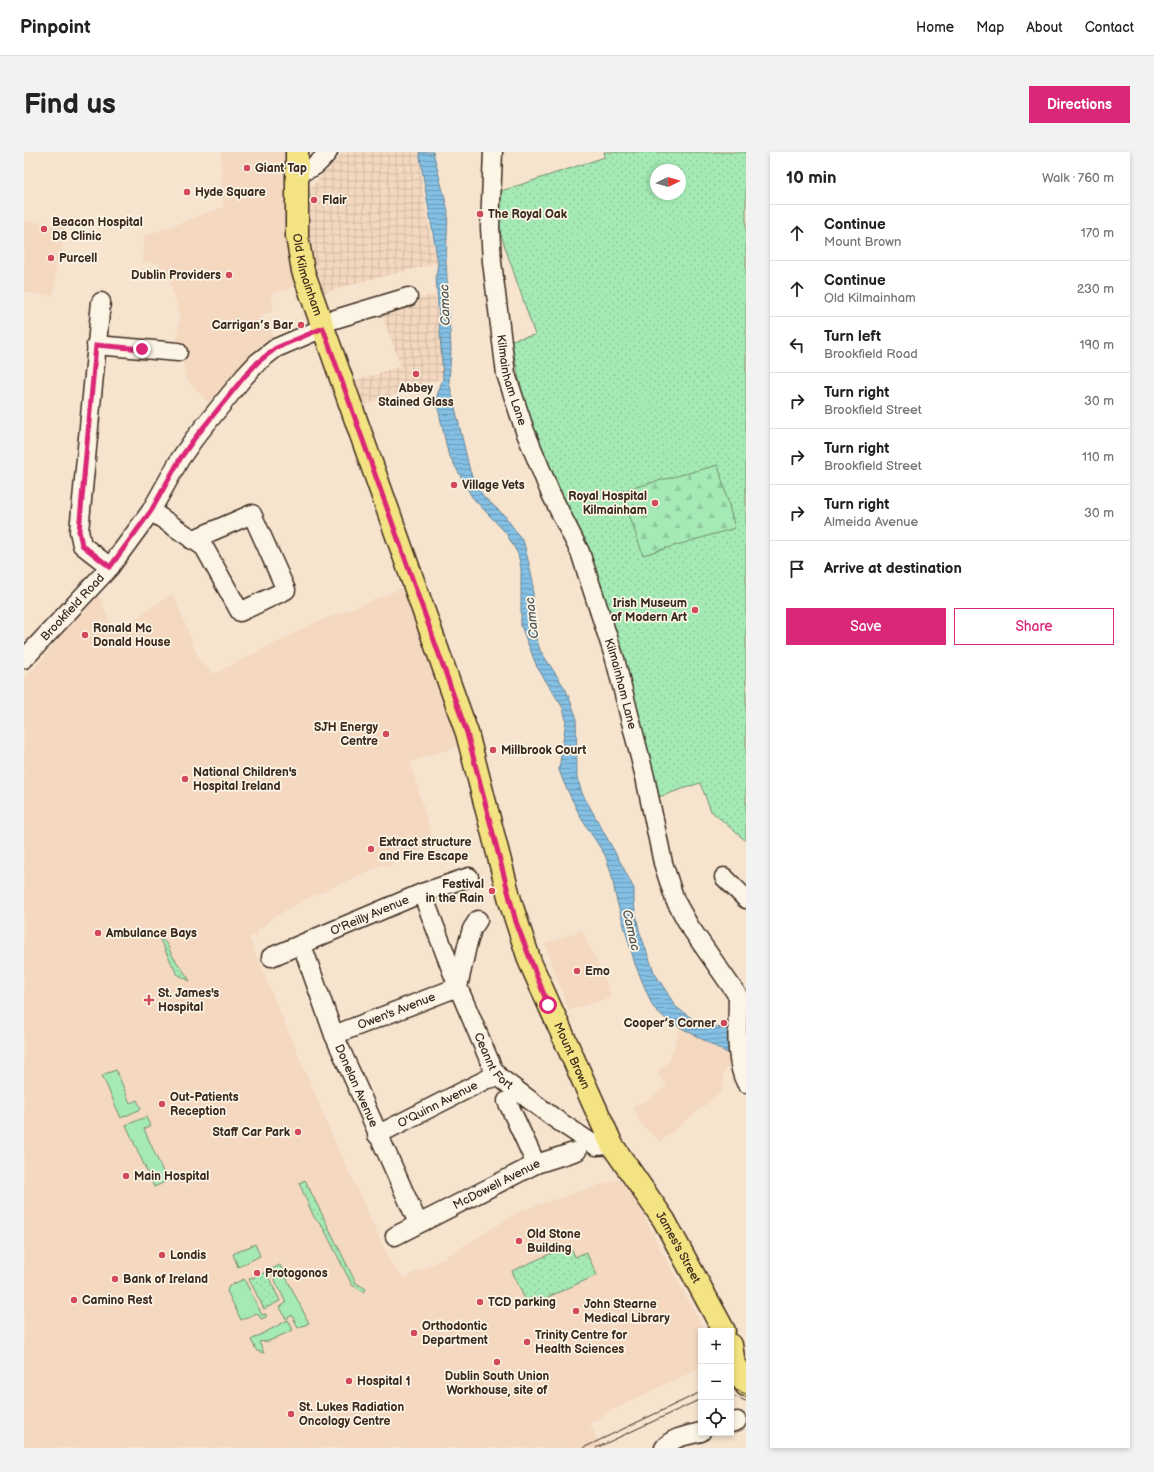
<!DOCTYPE html>
<meta charset="utf-8">
<style>
:root{--surface:#fff;--page:#f2f2f2;--text:#222;--muted:#767676;--line:#e0e0e0;--accent:#db2777}
body{margin:0;font-family:"Balsamiq Sans",sans-serif;background:var(--page);color:var(--text)}
.controls{position:absolute;right:12px;bottom:12px;display:grid;overflow:hidden;border-radius:0px;box-shadow:0 2px 6px #0003}
.controls button{width:36px;height:36px;display:grid;place-items:center;padding:0;border:0;border-bottom:1px solid var(--line);background:var(--surface);color:var(--text);font:20px sans-serif}
.compass{position:absolute;left:626px;top:12px;width:36px;height:36px;border-radius:50%;background:var(--surface);box-shadow:0 2px 6px #0003;rotate:85deg}
.stop{position:absolute;width:12px;height:12px;margin:-9px;border:3px solid #db2777;border-radius:50%;background:#fff}
.stop.end{background:#db2777;border-color:#fff;box-shadow:0 1px 4px #0008}
.list{margin:0;padding:0;list-style:none}
h2{display:flex;justify-content:space-between;align-items:center;height:52px;margin:0;padding:0 16px;font-size:17px}
h2 small{font-size:13px;font-weight:400;color:var(--muted)}
.list li{display:grid;grid-template-columns:26px 1fr auto;gap:12px;align-items:center;box-sizing:border-box;height:56px;padding:0 16px;border-top:1px solid var(--line)}
.list b{display:block;font-size:15px;white-space:nowrap}
.list p{margin:0;font-size:13px;white-space:nowrap;color:var(--muted)}
.list em{font-size:13px;font-style:normal;color:var(--muted)}
.actions{display:flex;gap:8px;padding:12px 16px}
.actions a{flex:1;padding:9px 0;border:1px solid var(--accent);border-radius:0px;text-align:center;font-size:14px;color:var(--accent)}
.actions .main{background:var(--accent);color:#fff}
.icon{flex:none;width:22px;height:22px;fill:none;stroke:currentColor;stroke-width:2;stroke-linecap:round;stroke-linejoin:round}
.map{position:relative;flex:none;width:722px;height:1296px;overflow:hidden;border-radius:0px}
header{display:flex;align-items:center;gap:24px;box-sizing:border-box;height:56px;padding:0 20px;background:var(--surface);border-bottom:1px solid var(--line)}
header strong{font-size:19px}
nav{display:flex;gap:22px;margin-inline-start:auto;font-size:14px}
.intro{display:flex;align-items:center;justify-content:space-between;box-sizing:border-box;height:96px;padding:0 24px}
h1{margin:0;font-size:28px}
.button{padding:10px 18px;border-radius:0px;background:var(--accent);color:#fff;font-size:14px;font-weight:700}
main{display:flex;gap:24px;padding:0 24px}
aside{flex:1;background:var(--surface);border-radius:0px;box-shadow:0 2px 6px #0003}
.map>svg:first-child{display:block}
.built{fill:#f4d8c0}
.industrial{fill:url(#industrial-grid)}
.grass{fill:url(#grass-dots);stroke:#708a6a;fill-rule:evenodd}
.forest{fill:url(#forest-firs);stroke:#708a6a}
.garden{fill:#a5eab6;stroke:#708a6a}
.water{fill:url(#water-rules);stroke:#678495}
.lines{fill:none;stroke-linecap:round;stroke-linejoin:round}
.minor-casing{stroke:#3b2a1e;stroke-width:21}
.major-casing{stroke:#3b2a1e;stroke-width:25}
.minor{stroke:#fcf5e5;stroke-width:18}
.major{stroke:#f4e382;stroke-width:22}
.tram{stroke:#3b2a1e;stroke-width:1}
.route{stroke:#db2777;stroke-width:5}
.poi-dot{fill:#d1495b;stroke:#fcf5e5;stroke-width:1.5}
.labels{text-anchor:middle;stroke-width:3.5;stroke-linejoin:round;paint-order:stroke}
.poi-label{font-size:12px;font-weight:bold;fill:#3b2a1e;stroke:#fcf5e5;text-anchor:start}
.street-label{font-size:12px;fill:#3b2a1e;stroke:#fcf5e5}
.water-label{font-size:13px;font-style:italic;fill:#515759;stroke:#fcf5e5}
</style>
<header>
<strong>Pinpoint</strong>
<nav><a>Home</a><a>Map</a><a>About</a><a>Contact</a></nav>
</header>
<div class="intro"><h1>Find us</h1><a class="button">Directions</a></div>
<main>
<div class="map">
<svg width="722" height="1296" viewBox="0 0 722 1296">
<defs>
<pattern id="industrial-grid" width="8" height="8" patternUnits="userSpaceOnUse"><rect width="8" height="8" fill="#f4d8c0"/><path d="M0 4h8M4 0v8" fill="none" stroke="#d2baa5"/></pattern>
<pattern id="grass-dots" width="8" height="8" patternUnits="userSpaceOnUse"><rect width="8" height="8" fill="#a5eab6"/><path d="M2 2h.1M6 6h.1" fill="none" stroke="#8fc99c" stroke-width="1.8" stroke-linecap="round"/></pattern>
<pattern id="forest-firs" width="22" height="20" patternUnits="userSpaceOnUse"><rect width="22" height="20" fill="#a5eab6"/><path d="M5 1l3.5 6h-7zM16 11l3.5 6h-7z" fill="#8fc99c"/></pattern>
<pattern id="water-rules" width="6" height="5" patternUnits="userSpaceOnUse"><rect width="6" height="5" fill="#84c0e4"/><path d="M0 2.5h6" fill="none" stroke="#6d9cb8"/></pattern>
</defs>
<rect width="100%" height="100%" fill="#f7e4cf"/>
<filter id="ink" filterUnits="userSpaceOnUse"><feTurbulence type="fractalNoise" baseFrequency=".025" numOctaves="2"/><feDisplacementMap in="SourceGraphic" scale="8" xChannelSelector="R" yChannelSelector="G"/><feConvolveMatrix kernelMatrix="1 2 1 2 8 2 1 2 1" color-interpolation-filters="sRGB"/></filter>
<g filter="url(#ink)">
<path class="built" d="M197 0H261L262 90 266 117 272 134 248 142 249 160 238 162 242 178 247 177 250 191 184 250 163 228 153 189 156 163 146 129 134 111 119 110 120 84 199 55Z
M0 69 40 73 37 111 33 112 29 144 0 140Z
M379 436 435 594 386 610 410 691 364 715 361 712 278 749 247 767 232 781 233 785 228 784 225 786 309 985 368 1113 380 1126 418 1107 498 1058 598 1026 610 1044 638 1100 681 1179H677V1216L616 1244 585 1260 566 1272 578 1296H0V527L11 516 34 487 32 484 74 442 90 481 149 441 175 508 190 522 289 472Z
M558 778 583 832 587 846 545 858 521 792Z
M656 875 704 901H707L709 911 700 919 698 939 636 990 617 972 608 955 626 947 643 934 633 920 645 909Z"/>
<path class="industrial" d="M319 0H394L404 72 414 111 335 130 300 141 287 97 283 48 286 37Z
M411 142 418 200 419 226 338 254 330 229 377 214 356 158Z"/>
<path class="grass" d="M580 0H722V689L687 659 676 631 632 646 563 402 519 300 499 246 487 188 511 183 476 80 474 40 581 5ZM632 18H656V42H632Z
M138 787C145 793 145 799 150 806 155 814 161 820 166 829L153 822 136 788Z
M281 1028 332 1131 342 1137 340 1140 328 1133 300 1077 290 1065 275 1031Z
M546 1093 551 1105 562 1100 573 1123 504 1154 488 1119Z
M242 1120 256 1149 240 1157 225 1127Z"/>
<path class="forest" d="M694 313 711 376 619 403 597 339Z"/>
<path class="garden" d="M92 918 106 951 113 948 117 957 97 966 78 923Z
M122 965 126 974 120 977 143 1029 130 1035 102 973Z
M231 1092 236 1104 214 1115 209 1102Z
M256 1113 285 1171 274 1176 268 1163 262 1167 256 1155 262 1151 246 1118Z
M220 1127 238 1163 242 1162V1165L237 1167 233 1161 217 1168 203 1139 205 1134Z
M264 1168 269 1178 245 1189 235 1190 240 1201 233 1199 227 1188Z"/>
<path class="water" d="M395 0H409L424 59 422 109 427 198 425 230 446 319 453 335 460 345 481 364 500 391 509 429V458L511 482 516 498 542 538 552 564 553 625 558 641 598 713 610 737V752L615 778 630 820 652 855 676 872 704 877 707 903 643 868 629 855 611 812 592 746 587 720 581 703 557 666 540 631 535 618 542 568 539 556 513 515 497 474V416L494 402 482 381 448 345 424 301 412 247 419 226 412 124 414 111Z"/>
<g class="lines">
<g class="minor-casing">
<g id="minor">
<path id="s1" d="M469 0 466 75 468 110 482 222 501 279 526 340 556 400 591 507 621 625 639 711 651 748 666 775 714 844"/>
<path d="M274 19C290 18 294 12 304 0"/>
<path d="M77 150 55 379 58 393 86 415"/>
<path d="M298 171 384 145"/>
<path d="M72 193 154 200"/>
<path d="M127 359 180 395 216 460 262 438 228 362 168 388"/>
<path id="s2" d="M0 507 86 415 127 359 156 307 170 287 220 225 234 210 252 196 299 176"/>
<path d="M700 725 722 747"/>
<path id="s3" d="M454 768 448 777 443 794 434 835 469 917 475 925 530 966 572 994 588 993"/>
<path id="s4" d="M278 793 310 883 394 1071"/>
<path id="s5" d="M247 805 398 741 445 725"/>
<path d="M714 844C714 869 710 909 722 931"/>
<path id="s6" d="M310 883 434 835 398 741"/>
<path d="M483 949 512 1012"/>
<path id="s7" d="M353 983 463 927 475 925"/>
<path id="s8" d="M371 1084 512 1012 553 999"/>
<path d="M707 1271 713 1269"/>
<path d="M640 1296C648 1285 665 1283 677 1280"/>
</g>
</g>
<g class="major-casing">
<g id="major">
<path id="s9" d="M273 0V84L279 119 443 581 487 752 506 810 588 993 640 1068 700 1179"/>
<path d="M707 1193 710 1212 722 1233"/>
</g>
</g>
<use href="#minor" class="minor"/>
<use href="#major" class="major"/>
<path class="tram" d="M707 1236 722 1242
M707 1243 722 1249
M559 1296 677 1240
M572 1296 677 1247"/>
</g>
</g>
<g class="lines" filter="url(#ink)">
<path class="route" d="M118 197 72 193 55 379 58 393 86 415 127 359 156 307 170 287 220 225 234 210 252 196 299 176 443 581 492 770 524 853"/>
</g>
<g class="poi-dot">
<circle cx="223" cy="16" r="4"/>
<circle cx="163" cy="40" r="4"/>
<circle cx="290" cy="48" r="4"/>
<circle cx="456" cy="62" r="4"/>
<circle cx="20" cy="77" r="4"/>
<circle cx="27" cy="106" r="4"/>
<circle cx="205" cy="123" r="4"/>
<circle cx="277" cy="173" r="4"/>
<circle cx="392" cy="222" r="4"/>
<circle cx="430" cy="333" r="4"/>
<circle cx="631" cy="351" r="4"/>
<circle cx="671" cy="458" r="4"/>
<circle cx="61" cy="483" r="4"/>
<circle cx="362" cy="582" r="4"/>
<circle cx="469" cy="598" r="4"/>
<circle cx="161" cy="627" r="4"/>
<circle cx="347" cy="697" r="4"/>
<circle cx="468" cy="739" r="4"/>
<circle cx="74" cy="781" r="4"/>
<circle cx="553" cy="819" r="4"/>
<path d="M123 842h4v4h4v4h-4v4h-4v-4h-4v-4h4z"/>
<circle cx="700" cy="871" r="4"/>
<circle cx="138" cy="952" r="4"/>
<circle cx="274" cy="980" r="4"/>
<circle cx="102" cy="1024" r="4"/>
<circle cx="495" cy="1089" r="4"/>
<circle cx="138" cy="1103" r="4"/>
<circle cx="233" cy="1121" r="4"/>
<circle cx="91" cy="1127" r="4"/>
<circle cx="50" cy="1148" r="4"/>
<circle cx="456" cy="1150" r="4"/>
<circle cx="552" cy="1159" r="4"/>
<circle cx="390" cy="1181" r="4"/>
<circle cx="503" cy="1190" r="4"/>
<circle cx="473" cy="1210" r="4"/>
<circle cx="325" cy="1229" r="4"/>
<circle cx="267" cy="1262" r="4"/>
</g>
<g class="labels">
<g class="poi-label">
<text x="231" y="20">Giant Tap</text>
<text x="171" y="44">Hyde Square</text>
<text x="298" y="52">Flair</text>
<text x="464" y="66">The Royal Oak</text>
<text x="28" y="74">Beacon Hospital<tspan x="28" dy="14">D8 Clinic</tspan></text>
<text x="35" y="110">Purcell</text>
<text x="197" y="127" text-anchor="end">Dublin Providers</text>
<text x="269" y="177" text-anchor="end">Carrigan’s Bar</text>
<text x="392" y="240" text-anchor="middle">Abbey<tspan x="392" dy="14">Stained Glass</tspan></text>
<text x="438" y="337">Village Vets</text>
<text x="623" y="348" text-anchor="end">Royal Hospital<tspan x="623" dy="14">Kilmainham</tspan></text>
<text x="663" y="455" text-anchor="end">Irish Museum<tspan x="663" dy="14">of Modern Art</tspan></text>
<text x="69" y="480">Ronald Mc<tspan x="69" dy="14">Donald House</tspan></text>
<text x="354" y="579" text-anchor="end">SJH Energy<tspan x="354" dy="14">Centre</tspan></text>
<text x="477" y="602">Millbrook Court</text>
<text x="169" y="624">National Children's<tspan x="169" dy="14">Hospital Ireland</tspan></text>
<text x="355" y="694">Extract structure<tspan x="355" dy="14">and Fire Escape</tspan></text>
<text x="460" y="736" text-anchor="end">Festival<tspan x="460" dy="14">in the Rain</tspan></text>
<text x="82" y="785">Ambulance Bays</text>
<text x="561" y="823">Emo</text>
<text x="134" y="845">St. James's<tspan x="134" dy="14">Hospital</tspan></text>
<text x="692" y="875" text-anchor="end">Cooper’s Corner</text>
<text x="146" y="949">Out-Patients<tspan x="146" dy="14">Reception</tspan></text>
<text x="266" y="984" text-anchor="end">Staff Car Park</text>
<text x="110" y="1028">Main Hospital</text>
<text x="503" y="1086">Old Stone<tspan x="503" dy="14">Building</tspan></text>
<text x="146" y="1107">Londis</text>
<text x="241" y="1125">Protogonos</text>
<text x="99" y="1131">Bank of Ireland</text>
<text x="58" y="1152">Camino Rest</text>
<text x="464" y="1154">TCD parking</text>
<text x="560" y="1156">John Stearne<tspan x="560" dy="14">Medical Library</tspan></text>
<text x="398" y="1178">Orthodontic<tspan x="398" dy="14">Department</tspan></text>
<text x="511" y="1187">Trinity Centre for<tspan x="511" dy="14">Health Sciences</tspan></text>
<text x="473" y="1228" text-anchor="middle">Dublin South Union<tspan x="473" dy="14">Workhouse, site of</tspan></text>
<text x="333" y="1233">Hospital 1</text>
<text x="275" y="1259">St. Lukes Radiation<tspan x="275" dy="14">Oncology Centre</tspan></text>
</g>
<g class="street-label">
<text dy="4" stroke="none"><textPath href="#s9" startOffset="124">Old Kilmainham</textPath></text>
<text dy="4" stroke="none"><textPath href="#s1" startOffset="230">Kilmainham Lane</textPath></text>
<text dy="4" stroke="none"><textPath href="#s2" startOffset="71">Brookfield Road</textPath></text>
<text dy="4" stroke="none"><textPath href="#s1" startOffset="554">Kilmainham Lane</textPath></text>
<text dy="4" stroke="none"><textPath href="#s5" startOffset="107">O'Reilly Avenue</textPath></text>
<text dy="4" stroke="none"><textPath href="#s6" startOffset="67">Owen's Avenue</textPath></text>
<text dy="4" stroke="none"><textPath href="#s9" startOffset="950">Mount Brown</textPath></text>
<text dy="4" stroke="none"><textPath href="#s3" startOffset="153">Ceannt Fort</textPath></text>
<text dy="4" stroke="none"><textPath href="#s4" startOffset="151">Donelan Avenue</textPath></text>
<text dy="4" stroke="none"><textPath href="#s7" startOffset="68">O'Quinn Avenue</textPath></text>
<text dy="4" stroke="none"><textPath href="#s8" startOffset="114">McDowell Avenue</textPath></text>
<text dy="4" stroke="none"><textPath href="#s9" startOffset="1170">James's Street</textPath></text>
</g>
<g class="water-label">
<text transform="translate(420 153) rotate(-92)" y="5">Camac</text>
<text transform="translate(507 466) rotate(-96)" y="5">Camac</text>
<text transform="translate(608 778) rotate(77)" y="5">Camac</text>
</g>
</g>
</svg>
<div class="controls">
<button>+</button>
<button>−</button>
<button><svg class="icon" aria-label="locate" viewBox="0 0 24 24"><circle cx="12" cy="12" r="6"/><path d="M12 2v4M12 18v4M2 12h4M18 12h4"/></svg></button>
</div>
<svg class="compass" viewBox="-18 -18 36 36"><path d="M0-13l5 13h-10z" fill="#e53935"/><path d="M0 13l5-13h-10z" fill="#767676"/></svg>
<div class="stop" style="left:524px;top:853px"></div>
<div class="stop end" style="left:118px;top:197px"></div>
</div>
<aside>
<h2>10 min<small>Walk · 760 m</small></h2>
<ul class="list">
<li><svg class="icon" aria-label="ahead" viewBox="0 0 24 24"><path d="M12 20V5M6 11l6-6 6 6"/></svg><div><b>Continue</b><p>Mount Brown</p></div><em>170 m</em></li>
<li><svg class="icon" aria-label="ahead" viewBox="0 0 24 24"><path d="M12 20V5M6 11l6-6 6 6"/></svg><div><b>Continue</b><p>Old Kilmainham</p></div><em>230 m</em></li>
<li><svg class="icon" aria-label="left" viewBox="0 0 24 24"><path d="M17 20v-9H6M10 6l-5 5 5 5"/></svg><div><b>Turn left</b><p>Brookfield Road</p></div><em>190 m</em></li>
<li><svg class="icon" aria-label="right" viewBox="0 0 24 24"><path d="M7 20v-9h11M14 6l5 5-5 5"/></svg><div><b>Turn right</b><p>Brookfield Street</p></div><em>30 m</em></li>
<li><svg class="icon" aria-label="right" viewBox="0 0 24 24"><path d="M7 20v-9h11M14 6l5 5-5 5"/></svg><div><b>Turn right</b><p>Brookfield Street</p></div><em>110 m</em></li>
<li><svg class="icon" aria-label="right" viewBox="0 0 24 24"><path d="M7 20v-9h11M14 6l5 5-5 5"/></svg><div><b>Turn right</b><p>Almeida Avenue</p></div><em>30 m</em></li>
<li><svg class="icon" aria-label="arrive" viewBox="0 0 24 24"><path d="M6 21V4h12l-3 4 3 4H6"/></svg><div><b>Arrive at destination</b></div></li>
</ul>
<div class="actions"><a class="main">Save</a><a>Share</a></div>
</aside>
</main>
